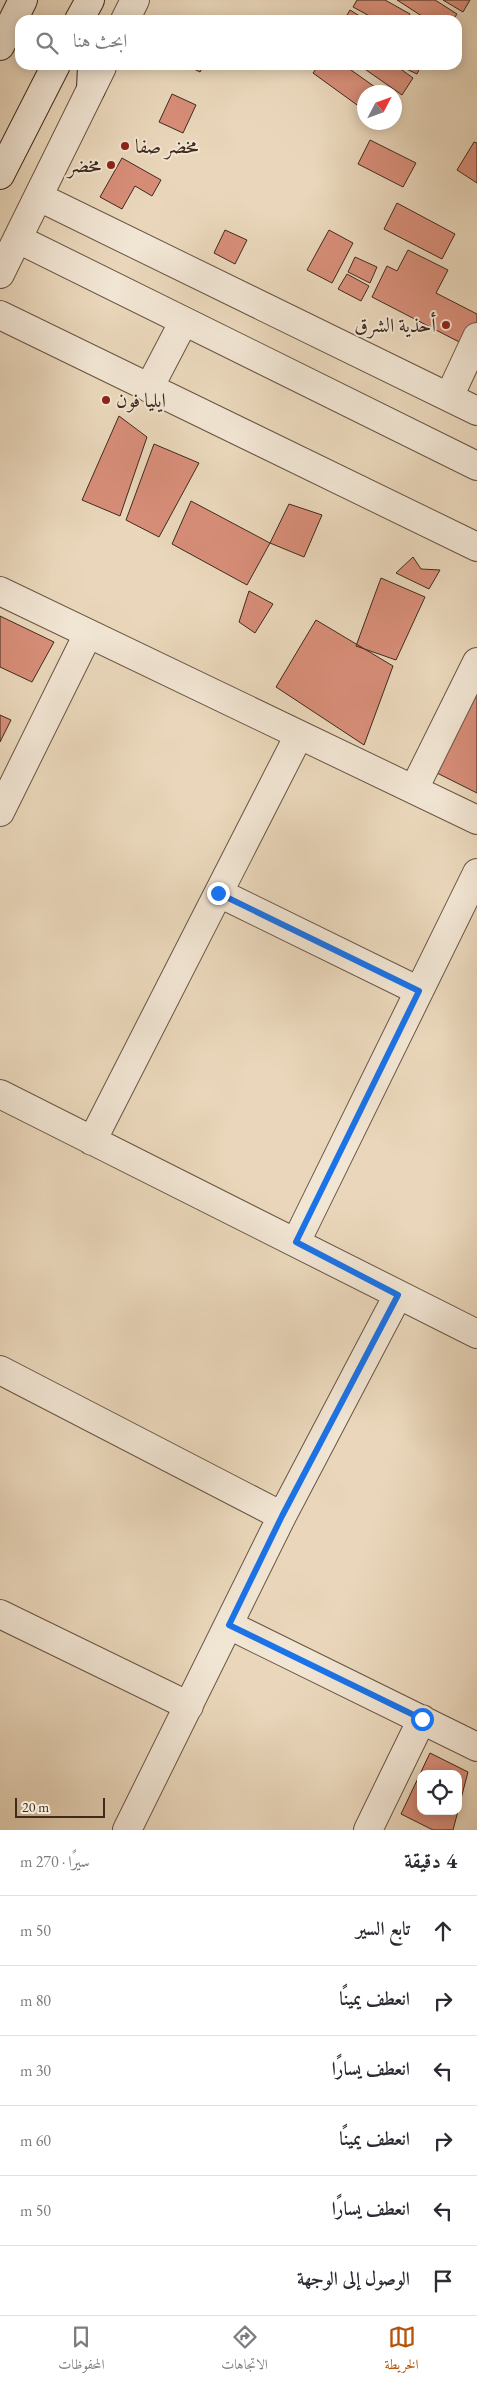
<!DOCTYPE html>
<html lang="ar">
<meta charset="utf-8">
<style>
:root{--surface:#fff;--page:#f2f2f3;--text:#2b2b33;--muted:#7c7c81;--line:#e1e1e2;--accent:#b45309}
body{margin:0;font-family:"EB Garamond",Amiri,serif;background:var(--page);color:var(--text);direction:rtl}
.controls{position:absolute;right:15px;bottom:15px;display:grid;overflow:hidden;border-radius:10px;box-shadow:0 2px 12px #0003}
.controls button{width:45px;height:45px;display:grid;place-items:center;padding:0;border:0;border-bottom:1px solid var(--line);background:var(--surface);color:var(--text);font:25px sans-serif}
.compass{position:absolute;left:357px;top:85px;width:45px;height:45px;border-radius:50%;background:var(--surface);box-shadow:0 2px 12px #0003;rotate:49deg}
.scale{position:absolute;left:15px;bottom:12px;width:90px;box-sizing:border-box;padding-left:5px;border:2px solid #3f2a1c;border-top:0;font-size:14px;line-height:18px;white-space:nowrap;color:#3f2a1c;-webkit-text-stroke:4px #f1e5d3;paint-order:stroke}
.stop{position:absolute;width:15px;height:15px;margin:-11px;border:4px solid #1a73e8;border-radius:50%;background:#fff}
.stop.end{background:#1a73e8;border-color:#fff;box-shadow:0 1px 5px #0008}
.list{margin:0;padding:0;list-style:none}
h2{display:flex;justify-content:space-between;align-items:center;height:65px;margin:0;padding:0 20px;font-size:21px}
h2 small{font-size:16px;font-weight:400;color:var(--muted)}
.list li{display:grid;grid-template-columns:32px 1fr auto;gap:15px;align-items:center;box-sizing:border-box;height:70px;padding:0 20px;border-top:1px solid var(--line)}
.list b{display:block;font-size:19px;white-space:nowrap}
.list em{font-size:16px;font-style:normal;color:var(--muted)}
.icon{flex:none;width:28px;height:28px;fill:none;stroke:currentColor;stroke-width:2;stroke-linecap:round;stroke-linejoin:round}
.map{position:relative;flex:none;width:477px;height:1830px;overflow:hidden;direction:ltr}
.search{position:absolute;background:var(--surface);box-shadow:0 2px 12px #0003;left:15px;right:15px;top:15px;height:55px;display:flex;align-items:center;gap:12px;box-sizing:border-box;padding:0 18px;border-radius:15px;color:var(--muted);font-size:19px}
.sheet{height:485px;background:var(--surface)}
nav{display:flex;justify-content:space-around;align-items:center;box-sizing:border-box;height:70px;border-top:1px solid var(--line);background:var(--surface);font-size:14px;color:var(--muted)}
nav a{display:grid;justify-items:center;gap:2px}
nav .on{color:var(--accent)}
.map>svg:first-child{display:block}
.building{fill:#d88e79;stroke:#3f2a1c}
.lines{fill:none;stroke-linecap:round;stroke-linejoin:round}
.minor-casing{stroke:#6a5544;stroke-width:30}
.secondary-casing{stroke:#3f2a1c;stroke-width:30}
.minor{stroke:#f1e5d3;stroke-width:28}
.secondary{stroke:#f1e5d3;stroke-width:28}
.route{stroke:#1a73e8;stroke-width:6}
.poi-dot{fill:#8f2418;stroke:#f1e5d3;stroke-width:2}
.labels{text-anchor:middle;stroke-width:4;stroke-linejoin:round;paint-order:stroke}
.poi-label{font-size:20px;fill:#3f2a1c;stroke:#f1e5d3;text-anchor:start}
</style>
<div class="map">
<svg width="477" height="1830" viewBox="0 0 477 1830">
<rect width="100%" height="100%" fill="#ead7bb"/>
<filter id="stains"><feTurbulence type="fractalNoise" baseFrequency=".004" numOctaves="4"/><feColorMatrix values="0 0 0 0 .2 0 0 0 0 .09 0 0 0 0 .02 0 0 0 .5 -.17"/></filter>
<radialGradient id="worn" r=".72"><stop offset=".6" stop-color="#630" stop-opacity="0"/><stop offset="1" stop-color="#630" stop-opacity=".3"/></radialGradient>
<path class="building" d="M357 0H385L410 14 407 20H377L353 7Z
M397 0H435L457 14 453 20H428Z
M443 0H470L463 12Z
M350 10 366 20H344Z
M186 65H204L200 72Z
M319 65H344L382 92H364V110L313 73Z
M359 65H395L413 78 402 95Z
M398 65H421L417 74Z
M172 94 196 105 183 133 159 122Z
M394 101 400 105 394 113Z
M370 140 416 163 403 187 358 164Z
M474 142 477 143V183L457 170Z
M122 158 161 180 152 196 135 186 122 209 100 197Z
M397 203 455 234 442 259 384 229Z
M225 230 247 240 235 264 214 253Z
M329 230 353 243 332 283 307 270Z
M408 250 448 270 436 293 477 314V327L467 346 372 297 387 266 397 271Z
M355 257 377 267 370 283 348 272Z
M347 274 369 286 361 301 338 289Z
M119 416 147 437 120 516 82 500Z
M154 444 199 463 159 537 126 520Z
M191 501 270 543 247 585 172 544Z
M289 504 322 515 304 557 270 543Z
M413 557 421 569 440 570 429 589 396 573Z
M381 578 425 597 396 660 356 646Z
M249 591 273 604 255 633 239 622Z
M0 616 54 642 32 682 0 667Z
M316 620 393 666 364 745 276 687Z
M477 690V793L435 772Z
M0 715 11 720 0 742Z
M430 1753 468 1772 458 1810V1774H421V1811H458L453 1830H433L401 1814Z"/>
<g class="lines">
<g class="minor-casing">
<path id="minor" d="M125 20 135 0
M39 197 477 411
M18 239 477 466
M0 274 102 67
M0 315 477 547
M149 388 184 321
M449 397 477 337
M0 591 477 820
M414 789 477 662
M0 812 88 634
M219 893 419 991
M0 1094 477 1334
M92 1141 299 735
M296 1242 477 873
M0 1370 282 1516
M0 1614 189 1706
M229 1625 477 1747
M127 1830 282 1516 398 1295
M368 1830 422 1719"/>
</g>
<g class="secondary-casing">
<path id="secondary" d="M79 20 90 0
M0 46 23 0
M91 89 92 65
M0 175 56 65"/>
</g>
<use href="#minor" class="minor"/>
<use href="#secondary" class="secondary"/>
</g>
<g class="lines">
<path class="route" d="M218 893 419 991 296 1242 398 1295 282 1516 229 1625 422 1719"/>
</g>
<g class="poi-dot">
<circle cx="125" cy="146" r="5"/>
<circle cx="111" cy="165" r="5"/>
<circle cx="446" cy="325" r="5"/>
<circle cx="106" cy="400" r="5"/>
</g>
<g class="labels">
<g class="poi-label">
<text x="135" y="153">مخضر صفا</text>
<text x="101" y="172" text-anchor="end">مخضر</text>
<text x="436" y="332" text-anchor="end">أحذية الشرق</text>
<text x="116" y="407">ايليا فون</text>
</g>
</g>
<rect width="100%" height="100%" filter="url(#stains)"/>
<rect width="100%" height="100%" fill="url(#worn)"/>
</svg>
<div class="controls">
<button><svg class="icon" aria-label="locate" viewBox="0 0 24 24"><circle cx="12" cy="12" r="6"/><path d="M12 2v4M12 18v4M2 12h4M18 12h4"/></svg></button>
</div>
<svg class="compass" viewBox="-18 -18 36 36"><path d="M0-13l5 13h-10z" fill="#e53935"/><path d="M0 13l5-13h-10z" fill="#7c7c81"/></svg>
<div class="scale">20 m</div>
<div class="stop" style="left:422px;top:1719px"></div>
<div class="stop end" style="left:218px;top:893px"></div>
<div class="search"><svg class="icon" aria-label="search" viewBox="0 0 24 24"><circle cx="10" cy="10" r="6"/><path d="M15 15l6 6"/></svg>ابحث هنا</div>
</div>
<section class="sheet">
<h2>4 دقيقة<small>سيرًا · 270 m</small></h2>
<ul class="list">
<li><svg class="icon" aria-label="ahead" viewBox="0 0 24 24"><path d="M12 20V5M6 11l6-6 6 6"/></svg><div><b>تابع السير</b></div><em>50 m</em></li>
<li><svg class="icon" aria-label="right" viewBox="0 0 24 24"><path d="M7 20v-9h11M14 6l5 5-5 5"/></svg><div><b>انعطف يمينًا</b></div><em>80 m</em></li>
<li><svg class="icon" aria-label="left" viewBox="0 0 24 24"><path d="M17 20v-9H6M10 6l-5 5 5 5"/></svg><div><b>انعطف يسارًا</b></div><em>30 m</em></li>
<li><svg class="icon" aria-label="right" viewBox="0 0 24 24"><path d="M7 20v-9h11M14 6l5 5-5 5"/></svg><div><b>انعطف يمينًا</b></div><em>60 m</em></li>
<li><svg class="icon" aria-label="left" viewBox="0 0 24 24"><path d="M17 20v-9H6M10 6l-5 5 5 5"/></svg><div><b>انعطف يسارًا</b></div><em>50 m</em></li>
<li><svg class="icon" aria-label="arrive" viewBox="0 0 24 24"><path d="M6 21V4h12l-3 4 3 4H6"/></svg><div><b>الوصول إلى الوجهة</b></div></li>
</ul>
</section>
<nav>
<a class="on"><svg class="icon" aria-label="map" viewBox="0 0 24 24"><path d="M3 6l6-2 6 2 6-2v14l-6 2-6-2-6 2zM9 4v14M15 6v14"/></svg>الخريطة</a>
<a><svg class="icon" aria-label="directions" viewBox="0 0 24 24"><path d="M12 3l9 9-9 9-9-9zM9 14v-3h6M13 9l2 2-2 2"/></svg>الاتجاهات</a>
<a><svg class="icon" aria-label="saved" viewBox="0 0 24 24"><path d="M7 4h10v16l-5-4-5 4z"/></svg>المحفوظات</a>
</nav>
